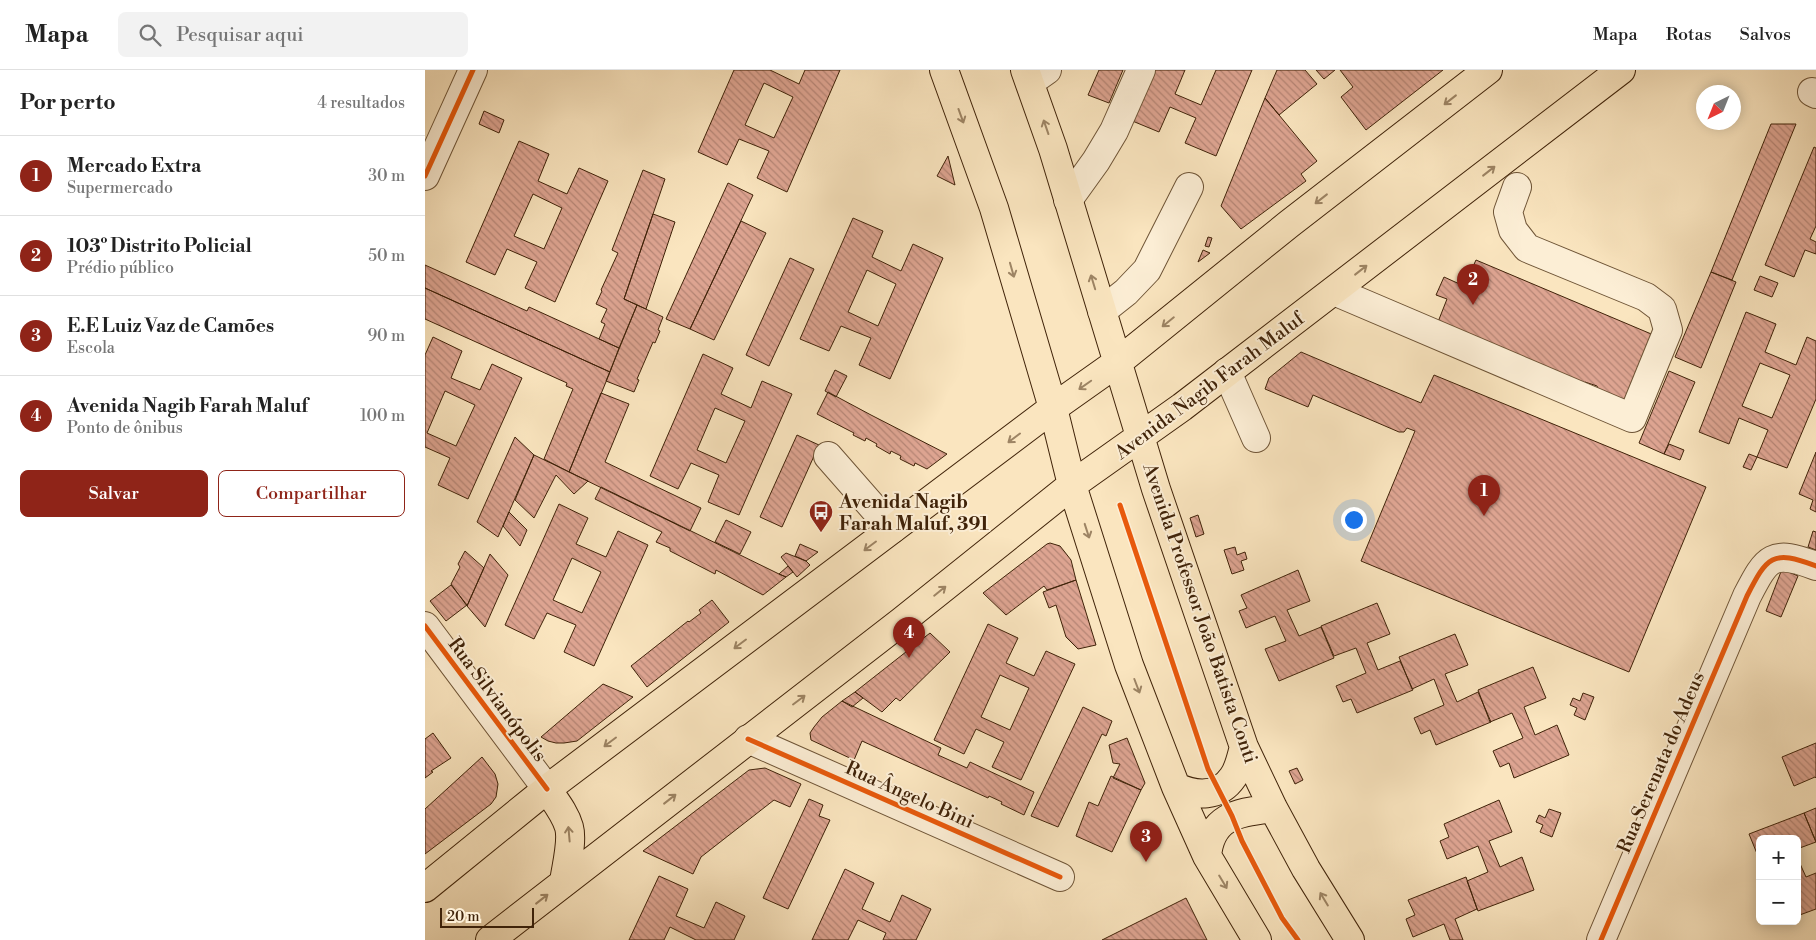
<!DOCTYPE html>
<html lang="pt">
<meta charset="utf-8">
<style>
:root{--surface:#fff;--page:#f2f2f2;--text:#222;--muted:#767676;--line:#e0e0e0;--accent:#8f2418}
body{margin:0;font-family:"Libre Bodoni",serif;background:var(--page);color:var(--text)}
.controls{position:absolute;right:15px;bottom:15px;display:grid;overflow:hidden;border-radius:8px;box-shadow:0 2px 12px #0003}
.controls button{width:45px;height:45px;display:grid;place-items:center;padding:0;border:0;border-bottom:1px solid var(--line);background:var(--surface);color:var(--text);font:25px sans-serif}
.compass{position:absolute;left:1271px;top:15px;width:45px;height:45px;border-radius:50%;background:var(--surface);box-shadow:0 2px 12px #0003;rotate:223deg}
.scale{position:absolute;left:15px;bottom:12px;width:94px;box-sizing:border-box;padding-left:5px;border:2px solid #402309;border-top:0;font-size:14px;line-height:18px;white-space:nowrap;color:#402309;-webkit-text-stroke:4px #fceed5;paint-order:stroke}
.you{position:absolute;left:928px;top:449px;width:18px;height:18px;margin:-12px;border:4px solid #fff;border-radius:50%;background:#1a73e8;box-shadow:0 0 0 8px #1a73e833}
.badge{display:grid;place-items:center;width:32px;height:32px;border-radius:50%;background:var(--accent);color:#fff;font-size:16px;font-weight:700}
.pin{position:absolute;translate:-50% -41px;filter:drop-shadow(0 1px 2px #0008)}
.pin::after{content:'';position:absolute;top:26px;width:18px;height:15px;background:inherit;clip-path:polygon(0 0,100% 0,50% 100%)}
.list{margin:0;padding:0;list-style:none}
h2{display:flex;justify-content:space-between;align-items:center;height:65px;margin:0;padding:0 20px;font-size:21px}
h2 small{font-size:16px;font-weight:400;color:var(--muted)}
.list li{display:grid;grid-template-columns:32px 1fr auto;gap:15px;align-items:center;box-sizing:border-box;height:80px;padding:0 20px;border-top:1px solid var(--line)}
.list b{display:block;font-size:19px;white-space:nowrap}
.list p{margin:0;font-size:16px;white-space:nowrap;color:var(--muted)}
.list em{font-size:16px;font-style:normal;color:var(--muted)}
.actions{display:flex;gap:10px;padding:15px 20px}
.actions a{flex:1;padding:11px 0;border:1px solid var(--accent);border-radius:8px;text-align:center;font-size:18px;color:var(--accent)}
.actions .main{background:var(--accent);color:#fff}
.icon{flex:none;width:28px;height:28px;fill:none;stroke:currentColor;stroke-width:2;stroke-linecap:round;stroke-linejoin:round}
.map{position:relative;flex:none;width:1391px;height:870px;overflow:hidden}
header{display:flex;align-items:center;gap:30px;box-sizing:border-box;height:70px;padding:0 25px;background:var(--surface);border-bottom:1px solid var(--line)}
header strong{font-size:24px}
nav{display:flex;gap:28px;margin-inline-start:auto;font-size:18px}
.search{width:350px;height:45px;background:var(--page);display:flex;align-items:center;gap:12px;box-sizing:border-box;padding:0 18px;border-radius:8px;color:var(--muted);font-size:19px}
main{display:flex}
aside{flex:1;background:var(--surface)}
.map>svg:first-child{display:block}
.building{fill:url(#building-back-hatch);stroke:#402309;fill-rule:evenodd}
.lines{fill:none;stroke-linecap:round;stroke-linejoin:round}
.minor-casing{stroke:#6e5436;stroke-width:30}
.major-casing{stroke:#402309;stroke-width:30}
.minor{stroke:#fceed5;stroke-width:28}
.major{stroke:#fae5bf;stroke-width:28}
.cycleway-casing{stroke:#fceed5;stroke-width:8}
.cycleway{stroke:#e8590c;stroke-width:5}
.oneway{stroke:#9d8464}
.labels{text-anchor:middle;stroke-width:4;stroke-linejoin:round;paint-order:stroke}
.street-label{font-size:19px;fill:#402309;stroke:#fceed5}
.poi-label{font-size:19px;font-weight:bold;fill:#402309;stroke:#fceed5;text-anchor:start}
</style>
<header>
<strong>Mapa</strong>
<div class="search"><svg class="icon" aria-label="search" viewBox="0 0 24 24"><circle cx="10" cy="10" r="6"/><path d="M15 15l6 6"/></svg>Pesquisar aqui</div>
<nav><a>Mapa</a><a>Rotas</a><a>Salvos</a></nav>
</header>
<main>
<aside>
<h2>Por perto<small>4 resultados</small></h2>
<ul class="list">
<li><span class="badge">1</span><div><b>Mercado Extra</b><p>Supermercado</p></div><em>30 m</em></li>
<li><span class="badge">2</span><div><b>103º Distrito Policial</b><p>Prédio público</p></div><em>50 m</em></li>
<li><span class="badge">3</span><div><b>E.E Luiz Vaz de Camões</b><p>Escola</p></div><em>90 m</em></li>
<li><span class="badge">4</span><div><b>Avenida Nagib Farah Maluf</b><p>Ponto de ônibus</p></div><em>100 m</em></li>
</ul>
<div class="actions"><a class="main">Salvar</a><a>Compartilhar</a></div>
</aside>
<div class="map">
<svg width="1391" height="870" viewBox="0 0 1391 870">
<defs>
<pattern id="building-back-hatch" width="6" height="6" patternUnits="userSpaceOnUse" patternTransform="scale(1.25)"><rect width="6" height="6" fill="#dda491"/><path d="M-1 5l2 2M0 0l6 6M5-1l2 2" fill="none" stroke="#b58575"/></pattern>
</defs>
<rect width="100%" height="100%" fill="#fae5bf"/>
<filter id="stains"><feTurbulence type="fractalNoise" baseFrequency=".004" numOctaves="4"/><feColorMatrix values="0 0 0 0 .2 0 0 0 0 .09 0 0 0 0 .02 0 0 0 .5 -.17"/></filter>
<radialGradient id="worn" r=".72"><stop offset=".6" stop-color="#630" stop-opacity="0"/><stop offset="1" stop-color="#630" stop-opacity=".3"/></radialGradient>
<path class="building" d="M309 0H345L374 14 380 0H415L362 122 332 108 344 81 314 69 302 95 273 82ZM339 13 368 27 349 68 320 55Z
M674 0H698L684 33 663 25Z
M726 0H760L750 24 776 35 791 0H827L791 86 760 73 771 48 745 37 734 62 705 50Z
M852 0H880L892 14 854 45 840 28Z
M891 0H910L899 9Z
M915 0H1018L941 60 916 27 928 17Z
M840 28 892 91 876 104 881 111 816 159 796 136Z
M59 41 79 50 74 63 54 54Z
M1346 54H1371L1307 210 1286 202Z
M94 71 124 84 113 111 142 124 154 98 183 111 130 232 100 218 112 192 82 179 70 205 41 192ZM108 124 137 138 119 179 89 166Z
M1389 77 1391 78V156L1385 169 1391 172V184L1380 180 1369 207 1340 195Z
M523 86 530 115 512 106Z
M218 100 240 109 199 229 212 235 194 278 174 269 180 254 176 252 182 239 171 234 177 221 176 220 193 183 187 180Z
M303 113 328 125 265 259 241 249Z
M228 144 250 152 221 239 199 229Z
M428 148 458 161 447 187 476 201 488 174 518 188 465 309 434 295 446 268 416 256 404 281 375 269ZM442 200 471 214 453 256 423 242Z
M316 151 341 163 289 270 265 259Z
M783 167 787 168 784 177 780 176Z
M778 180 785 183 773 192Z
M365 188 389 199 344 296 321 285Z
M1051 190 1231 266 1202 336 1175 324 1172 316 1160 312 1158 318 1011 257 1022 229 1011 225 1019 207 1039 216Z
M0 195 102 241 104 237 194 278 185 302 0 218Z
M1286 202 1311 212 1276 298 1250 287Z
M1335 206 1353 213 1347 227 1329 220Z
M0 218 185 302 144 402 119 389 148 319 141 316 142 313 0 249Z
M212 235 238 247 233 260 235 261 230 273 228 272 212 309 214 310 209 322 181 311Z
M1321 242 1351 254 1340 282 1371 295 1382 267 1391 271V329L1362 398 1332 387 1343 360 1314 348 1304 374 1274 362ZM1335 293 1365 305 1347 348 1317 336Z
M8 267 37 281 26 308 55 320 67 294 97 308 43 429 13 415 25 388 0 377V285ZM20 321 50 335 31 376 2 363Z
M876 282 996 333 1009 305 1281 417 1204 602 936 491 990 361 982 358 979 362H974L888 325 883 337 840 319 844 308Z
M278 284 308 298 296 324 326 338 337 311 367 324 314 445 283 432 294 405 266 393 253 419 225 406ZM290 338 320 351 301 393 272 380Z
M410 300 422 306 411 327 400 321Z
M1244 301 1270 312 1239 384 1214 373Z
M403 322 446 345 522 384 502 399 490 393 489 396 475 389 476 386 466 381 465 384 451 376 452 374 441 368 440 371 428 365 429 363 392 344Z
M176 323 204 334 180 392 276 438 265 461 144 402Z
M372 365 394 375 357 457 335 447Z
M90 367 109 385 73 467 52 452Z
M1244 374 1259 380 1255 390 1239 384Z
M1391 382V442L1385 439 1388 430 1374 424Z
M1324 384 1332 387 1326 400 1318 397Z
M109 385 163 411 149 424 131 405 109 448 90 430Z
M176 417 354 504 361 507 338 525 291 500 290 504 245 481V478L231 472 237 462 170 429Z
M134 434 163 448 151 474 181 487 193 461 223 475 169 596 139 582 151 555 122 543 109 569 80 555ZM147 488 176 502 157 543 128 530Z
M84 442 102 460 95 476 78 456Z
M773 445 779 464 771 467 765 448Z
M301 450 326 462 315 484 290 472Z
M1388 461 1391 462V480L1383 477Z
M625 473 635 476 639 481 646 490 651 510 622 520 619 516 581 545 558 523 622 474Z
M375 474 393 482 381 491 370 486Z
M810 477 812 485 820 482 822 489 816 491 819 500 807 504 799 480Z
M40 481 59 498 42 536 26 514 35 497 33 494Z
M361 483 381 491 385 495 372 507 356 487Z
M65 484 83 505 60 557 42 536Z
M363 496 368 502 361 507 354 504Z
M1357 499 1373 506 1356 547 1341 541Z
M873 500 885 531 862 540 874 566 896 557 909 588 854 611 840 579 861 571 850 546 821 558 814 541 822 538 816 525Z
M651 510 671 575 653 579 641 567 631 535 624 538 618 522Z
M26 515 42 535 21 551 5 531Z
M287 530 304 552 222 617 206 596 263 551 264 552 276 543 274 540Z
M952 533 965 564 942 573 953 600 975 591 988 620 932 643 926 629 918 632 911 616 941 603 931 578 909 586 896 556Z
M563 554 593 568 581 593 609 606 621 581 650 594 596 710 567 697 579 672 551 659 539 684 509 670ZM575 605 604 618 585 660 556 647Z
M505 563 525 582 475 631 471 628 457 642 430 622Z
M1030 564 1043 595 1020 604 1032 632 1053 622 1066 652 1011 675 1005 660 996 664 989 648 1019 635 1009 609 987 619 974 587Z
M1108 597 1121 628 1099 637 1110 665 1132 655 1144 685 1089 708 1084 693 1075 697 1068 681 1098 668 1087 643 1065 652 1053 620Z
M178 614 208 627 152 671 139 673H131L123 671 116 667Z
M430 622 438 628 427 637 417 631Z
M1158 623 1169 627 1160 650 1149 645 1152 638 1145 635 1148 628 1155 631Z
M417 631 516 678 513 685 542 698 545 692 609 722 599 745 576 734 577 732 564 726 563 728 437 671 429 690 386 670 385 663 389 657 397 647Z
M658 637 687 651 681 666 677 664 633 757 606 746Z
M8 663 26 688 6 701 8 702 0 708V669Z
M702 668 720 713 716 720 688 708 695 694 688 693 684 675Z
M1391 673V708L1390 707 1369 716 1357 687Z
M57 687 70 704 73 714 71 727 66 734 0 784V739Z
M340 698 376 714 365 737 349 730 276 787 268 804 218 781 324 700Z
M872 698 878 710 870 714 864 701Z
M686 706 716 720 687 782 651 766 664 732 673 736Z
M384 729 398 735 394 746 405 750 363 839 338 828Z
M1074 730 1087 762 1064 771 1075 797 1097 787 1109 820 1053 841 1042 811 1063 802 1053 776 1022 789 1015 771 1024 767 1019 754Z
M1391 738V772L1379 743Z
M1124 739 1136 743 1127 767 1115 762 1118 755 1111 752 1114 745 1120 748Z
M1379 743 1391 772 1372 779V769H1335V791L1324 764Z
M1372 787 1381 807 1391 803V839L1372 846Z
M420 799 449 813 437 839 465 852 477 825 506 839 491 870H458L461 863 433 850 423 870H387Z
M234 806 263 819 251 846 279 858 291 832 320 846 309 870H271L245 857 239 870H204Z
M1041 807 1052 839 1030 849 1038 870H1025L1019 854 988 867 981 849 990 845 983 830Z
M761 828 782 870H677Z"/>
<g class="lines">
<g class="minor-casing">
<path id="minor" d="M605 12 622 0
M1387 22 1391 24
M0 106 48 0
M643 130 671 91 689 61 716 0
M909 221 1207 348 1243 260 1237 239 1221 227 1102 178 1088 160 1083 142 1092 117
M677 241 701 222 722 200 764 117
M802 302 831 368
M403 386 467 459
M0 556 122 719
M323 669 635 807
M1176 870 1322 526C1342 487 1347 479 1391 496"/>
</g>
<g class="major-casing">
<path id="major" d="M519 0 569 138 628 338 647 415 704 595 751 717 782 786 832 870
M600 0 628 79 731 419 819 677 848 738 881 799 925 870
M751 717C771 726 794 728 808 707 814 699 816 687 819 677
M122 719C130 731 140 743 144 757 148 771 141 797 139 812
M782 786C786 745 813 743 848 738
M0 818 122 719 628 338 693 292 864 154 1063 0
M65 870 477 551 647 415 757 337 1196 0"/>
</g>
<use href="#minor" class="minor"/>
<use href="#major" class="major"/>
<g class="cycleway-casing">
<path id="cycleway" d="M0 106 48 0
M695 435 783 699 807 746 817 771 857 848 873 870
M0 556 122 719
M323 669 635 807
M1176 870 1322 526C1342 487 1347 479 1391 496"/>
</g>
<use href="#cycleway" class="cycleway"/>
</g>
<defs><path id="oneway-shaft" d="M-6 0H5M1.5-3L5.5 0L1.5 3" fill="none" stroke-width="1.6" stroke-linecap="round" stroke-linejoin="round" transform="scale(1.25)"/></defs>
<g class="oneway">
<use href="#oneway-shaft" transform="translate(1025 30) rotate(142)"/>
<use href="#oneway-shaft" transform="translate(536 46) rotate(70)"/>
<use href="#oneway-shaft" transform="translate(621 57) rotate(-109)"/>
<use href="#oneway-shaft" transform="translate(1064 101) rotate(-38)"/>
<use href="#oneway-shaft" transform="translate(896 129) rotate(142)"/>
<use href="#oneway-shaft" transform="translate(587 200) rotate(74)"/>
<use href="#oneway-shaft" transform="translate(936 200) rotate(-38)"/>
<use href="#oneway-shaft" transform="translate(668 212) rotate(-107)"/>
<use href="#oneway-shaft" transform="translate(743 252) rotate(141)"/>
<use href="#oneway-shaft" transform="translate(660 315) rotate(145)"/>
<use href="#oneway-shaft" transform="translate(589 368) rotate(143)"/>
<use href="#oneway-shaft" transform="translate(662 461) rotate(72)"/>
<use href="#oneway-shaft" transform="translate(445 476) rotate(143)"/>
<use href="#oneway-shaft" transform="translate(515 521) rotate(-39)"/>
<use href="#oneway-shaft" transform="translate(315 574) rotate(143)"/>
<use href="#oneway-shaft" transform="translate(712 616) rotate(69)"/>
<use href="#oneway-shaft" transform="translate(374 630) rotate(-37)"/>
<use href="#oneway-shaft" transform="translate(185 672) rotate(143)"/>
<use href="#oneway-shaft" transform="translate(245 729) rotate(-38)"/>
<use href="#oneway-shaft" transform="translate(144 764) rotate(-95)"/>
<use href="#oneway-shaft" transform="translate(798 812) rotate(59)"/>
<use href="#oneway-shaft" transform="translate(117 829) rotate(-38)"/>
<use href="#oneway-shaft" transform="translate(899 829) rotate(-121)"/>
</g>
<defs>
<g id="bus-pin" transform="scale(1.25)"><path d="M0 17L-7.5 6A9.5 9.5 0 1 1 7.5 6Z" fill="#8f2418" stroke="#fceed5"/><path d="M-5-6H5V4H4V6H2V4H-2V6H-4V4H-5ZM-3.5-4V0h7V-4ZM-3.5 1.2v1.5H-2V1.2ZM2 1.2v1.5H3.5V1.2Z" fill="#fff"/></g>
</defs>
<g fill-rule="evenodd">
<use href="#bus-pin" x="396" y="442"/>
</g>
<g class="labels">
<g class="street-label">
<text transform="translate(784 315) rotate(-37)" y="7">Avenida Nagib Farah Maluf</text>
<text transform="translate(776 543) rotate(71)" y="7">Avenida Professor João Batista Conti</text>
<text transform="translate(73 629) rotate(53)" y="7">Rua Silvianópolis</text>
<text transform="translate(1235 692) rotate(-67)" y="7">Rua Serenata do Adeus</text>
<text transform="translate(485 724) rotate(24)" y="7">Rua Ângelo Bini</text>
</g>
<g class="poi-label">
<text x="414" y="438">Avenida Nagib<tspan x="414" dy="22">Farah Maluf, 391</tspan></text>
</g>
</g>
<rect width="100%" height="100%" filter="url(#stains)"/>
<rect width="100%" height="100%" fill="url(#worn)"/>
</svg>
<div class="controls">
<button>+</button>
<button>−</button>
</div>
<svg class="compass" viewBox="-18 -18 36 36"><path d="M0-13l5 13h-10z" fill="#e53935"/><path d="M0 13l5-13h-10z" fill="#767676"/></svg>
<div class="scale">20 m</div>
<div class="you"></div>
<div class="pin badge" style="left:1059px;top:446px">1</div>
<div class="pin badge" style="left:1048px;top:235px">2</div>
<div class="pin badge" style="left:721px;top:792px">3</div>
<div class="pin badge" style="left:484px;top:588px">4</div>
</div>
</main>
